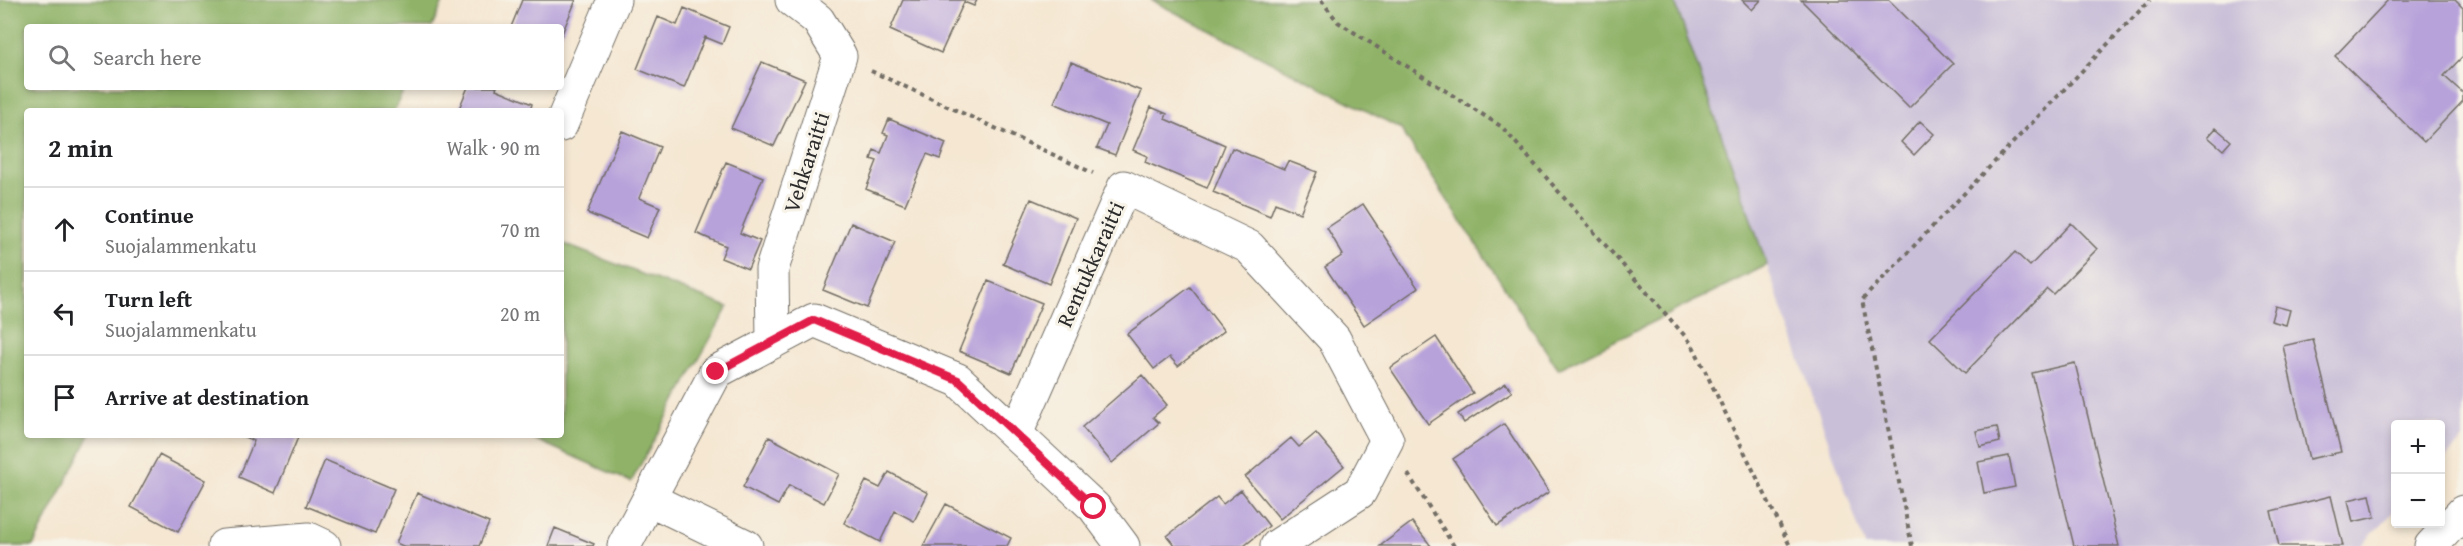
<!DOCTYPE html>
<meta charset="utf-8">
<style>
:root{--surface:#fff;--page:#f2f2f2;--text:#202124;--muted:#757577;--line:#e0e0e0}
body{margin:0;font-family:"Gentium Book Plus",serif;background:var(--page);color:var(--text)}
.controls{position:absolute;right:18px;bottom:18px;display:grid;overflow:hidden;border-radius:6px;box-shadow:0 3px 9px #0003}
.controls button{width:54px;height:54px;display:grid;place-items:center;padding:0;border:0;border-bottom:2px solid var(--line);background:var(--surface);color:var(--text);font:30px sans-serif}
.stop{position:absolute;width:18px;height:18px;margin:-14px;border:4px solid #e11d48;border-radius:50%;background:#fff}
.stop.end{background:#e11d48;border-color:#fff;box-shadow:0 2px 6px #0008}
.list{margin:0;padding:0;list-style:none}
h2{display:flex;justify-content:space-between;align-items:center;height:78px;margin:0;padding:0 24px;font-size:26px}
h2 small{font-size:20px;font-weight:400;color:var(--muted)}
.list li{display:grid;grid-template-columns:39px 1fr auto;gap:18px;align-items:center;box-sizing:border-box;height:84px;padding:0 24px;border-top:2px solid var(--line)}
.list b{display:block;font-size:22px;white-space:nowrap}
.list p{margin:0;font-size:20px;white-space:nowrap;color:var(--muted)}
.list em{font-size:20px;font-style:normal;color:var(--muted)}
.icon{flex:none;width:33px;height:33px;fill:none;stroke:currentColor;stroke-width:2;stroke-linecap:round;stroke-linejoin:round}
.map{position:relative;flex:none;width:2463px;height:546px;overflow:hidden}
.search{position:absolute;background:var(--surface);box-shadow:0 3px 9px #0003;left:24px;top:24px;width:540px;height:66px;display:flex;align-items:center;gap:15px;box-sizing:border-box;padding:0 21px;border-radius:6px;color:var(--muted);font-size:22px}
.panel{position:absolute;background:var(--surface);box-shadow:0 3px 9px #0003;left:24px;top:108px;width:540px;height:330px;border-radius:6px}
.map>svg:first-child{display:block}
.industrial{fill:#c9bfd8}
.forest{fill:#8fb267;stroke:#5d6e49;stroke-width:1.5}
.building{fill:#b7a2da}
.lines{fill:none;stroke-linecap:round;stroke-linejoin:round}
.street-casing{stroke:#726d65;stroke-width:35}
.path{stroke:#726d65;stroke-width:4;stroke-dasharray:4.5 4.5;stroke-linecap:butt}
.street{stroke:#fff;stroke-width:33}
.route{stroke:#e11d48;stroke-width:8}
.labels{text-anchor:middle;stroke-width:6;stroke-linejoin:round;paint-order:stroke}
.street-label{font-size:22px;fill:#2b2b2b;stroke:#f7f3e8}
</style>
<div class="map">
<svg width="2463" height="546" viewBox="0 0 2463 546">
<rect width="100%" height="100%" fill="#f7f3e8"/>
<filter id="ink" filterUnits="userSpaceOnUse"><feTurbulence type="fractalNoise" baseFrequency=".0167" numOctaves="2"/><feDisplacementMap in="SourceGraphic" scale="12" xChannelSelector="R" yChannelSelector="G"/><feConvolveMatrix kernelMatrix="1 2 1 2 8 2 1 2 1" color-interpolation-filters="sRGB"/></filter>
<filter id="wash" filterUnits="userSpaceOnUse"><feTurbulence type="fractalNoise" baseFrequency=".008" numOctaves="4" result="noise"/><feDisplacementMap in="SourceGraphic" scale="24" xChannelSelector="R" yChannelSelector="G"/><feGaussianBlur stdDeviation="1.35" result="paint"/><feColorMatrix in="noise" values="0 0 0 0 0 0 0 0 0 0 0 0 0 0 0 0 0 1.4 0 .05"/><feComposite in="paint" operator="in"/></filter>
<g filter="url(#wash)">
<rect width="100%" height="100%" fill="#f5e7d2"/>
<path class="industrial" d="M1674 0H2463V439L2441 463 2440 424H2396L2395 510 2361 546H1865Z"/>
<path class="forest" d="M0 0H444L432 27H27V87H405L394 111H27V435H90L33 546H0Z
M1151 0H1674L1767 265 1558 369 1400 128Z
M561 243 728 307 631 482 525 435H561Z"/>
<g id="blocks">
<path class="building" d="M522 0H576L561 36V27H511Z
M903 0H977L974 6 964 2 941 53 890 30Z
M1742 0H1761L1752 10Z
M1801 0H1889L1953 64 1909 108Z
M2388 0H2455L2463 8V56L2444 76 2463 93V101L2424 142 2335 56Z
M684 8 729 27 722 44 705 37 684 88 637 69 658 17 677 25Z
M762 62 805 80 774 146 731 128Z
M1071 62 1141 91 1115 155 1097 148 1107 125 1054 103Z
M468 87H497L496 89 532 104 530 111H458Z
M1151 107 1167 114 1165 119 1225 145 1207 188 1145 162 1147 156 1133 150Z
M889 119 946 143 940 159 927 154 905 205 866 189 877 161 871 159 874 150 881 153 888 135 883 133Z
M1920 121 1934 134 1914 155 1901 142Z
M2216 128 2231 141 2223 150 2208 137Z
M622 131 660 147 639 198 660 207 647 238 587 213Z
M1232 148 1284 169 1288 161 1317 172 1300 213 1275 203 1270 216 1213 192Z
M726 162 763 177 740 233 760 241 748 269 721 258 726 246 696 233Z
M1031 199 1076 218 1049 284 1003 264Z
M1363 204 1418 288 1364 325 1325 267 1343 255 1327 228Z
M851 223 895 242 867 308 823 290Z
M2071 223 2097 249 2053 294 2047 289 1965 373 1930 339 2015 252 2030 266Z
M988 281 1042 303 1011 373 959 351Z
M1190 287 1224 331 1178 366 1170 357 1154 369 1127 334Z
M2275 306 2290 310 2286 325 2271 321Z
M1436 337 1473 393 1428 424 1390 368Z
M2313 339 2341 452 2309 459 2283 346Z
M2075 363 2095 446 2119 546H2074L2032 373Z
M1142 375 1167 405 1153 417 1159 423 1112 463 1082 427Z
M1506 383 1512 392 1464 423 1458 414Z
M1504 424 1549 492 1497 526 1453 459Z
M1997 427 2000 442 1980 447 1976 431Z
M1316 433 1344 466 1280 519 1245 477 1291 438 1299 447Z
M240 435H299L275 493 239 477 254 441Z
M769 437 839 474 824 503 789 485 778 505 743 487Z
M159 455 206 480 178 532 131 507Z
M2009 456 2015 487 1984 493 1978 462Z
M325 460 394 489 375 534 306 506Z
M889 472 928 493 914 521 895 511 880 542 844 523 866 481 880 488Z
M1241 490 1269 526 1244 546H1175L1167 536 1217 497 1223 504Z
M417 493 489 523 479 546H403L396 543Z
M2370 495 2375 517 2353 522 2348 500Z
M2331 496 2343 546H2279L2271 511Z
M946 504 1011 538 1007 546H923Z
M1412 522 1431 546H1380Z
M555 528 594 544 593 546H548Z"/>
</g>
</g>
<g filter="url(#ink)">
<use href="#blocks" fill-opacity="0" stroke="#726d65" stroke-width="1.5"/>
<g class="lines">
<g class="street-casing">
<path id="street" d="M561 125 614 0
M773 342 772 269 840 56 818 20 792 0
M1016 434 1124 187 1249 247 1334 339 1387 440 1360 492 1277 546
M649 499 746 546
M224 546 309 539 324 546
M624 546 716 372 814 320 958 380 1094 507 1123 546
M2431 546 2463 512"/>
</g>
<path class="path" d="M1321 0 1338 22 1502 127 1692 344 1790 546
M871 71 1093 173
M1408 474 1454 546
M1912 546 1862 300 2150 0"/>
<use href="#street" class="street"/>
</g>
</g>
<g class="lines" filter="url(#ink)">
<path class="route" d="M716 372 814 320 958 380 1094 507"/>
</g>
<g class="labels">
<g class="street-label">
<text transform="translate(806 162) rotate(-72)" y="8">Vehkaraitti</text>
<text transform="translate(1090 264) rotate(-66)" y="8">Rentukkaraitti</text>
</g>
</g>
</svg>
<div class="controls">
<button>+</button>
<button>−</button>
</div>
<div class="stop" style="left:1094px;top:507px"></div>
<div class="stop end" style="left:716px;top:372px"></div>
<div class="search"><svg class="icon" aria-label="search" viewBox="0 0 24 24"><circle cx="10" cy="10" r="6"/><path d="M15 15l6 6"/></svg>Search here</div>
<section class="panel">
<h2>2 min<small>Walk · 90 m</small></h2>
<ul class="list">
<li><svg class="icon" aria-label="ahead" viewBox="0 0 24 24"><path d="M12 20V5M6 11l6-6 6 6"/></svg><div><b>Continue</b><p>Suojalammenkatu</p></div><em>70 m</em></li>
<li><svg class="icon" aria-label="left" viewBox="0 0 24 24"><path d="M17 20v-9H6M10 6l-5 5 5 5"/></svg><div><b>Turn left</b><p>Suojalammenkatu</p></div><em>20 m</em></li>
<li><svg class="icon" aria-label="arrive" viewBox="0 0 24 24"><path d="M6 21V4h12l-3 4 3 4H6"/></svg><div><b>Arrive at destination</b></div></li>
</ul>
</section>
</div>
